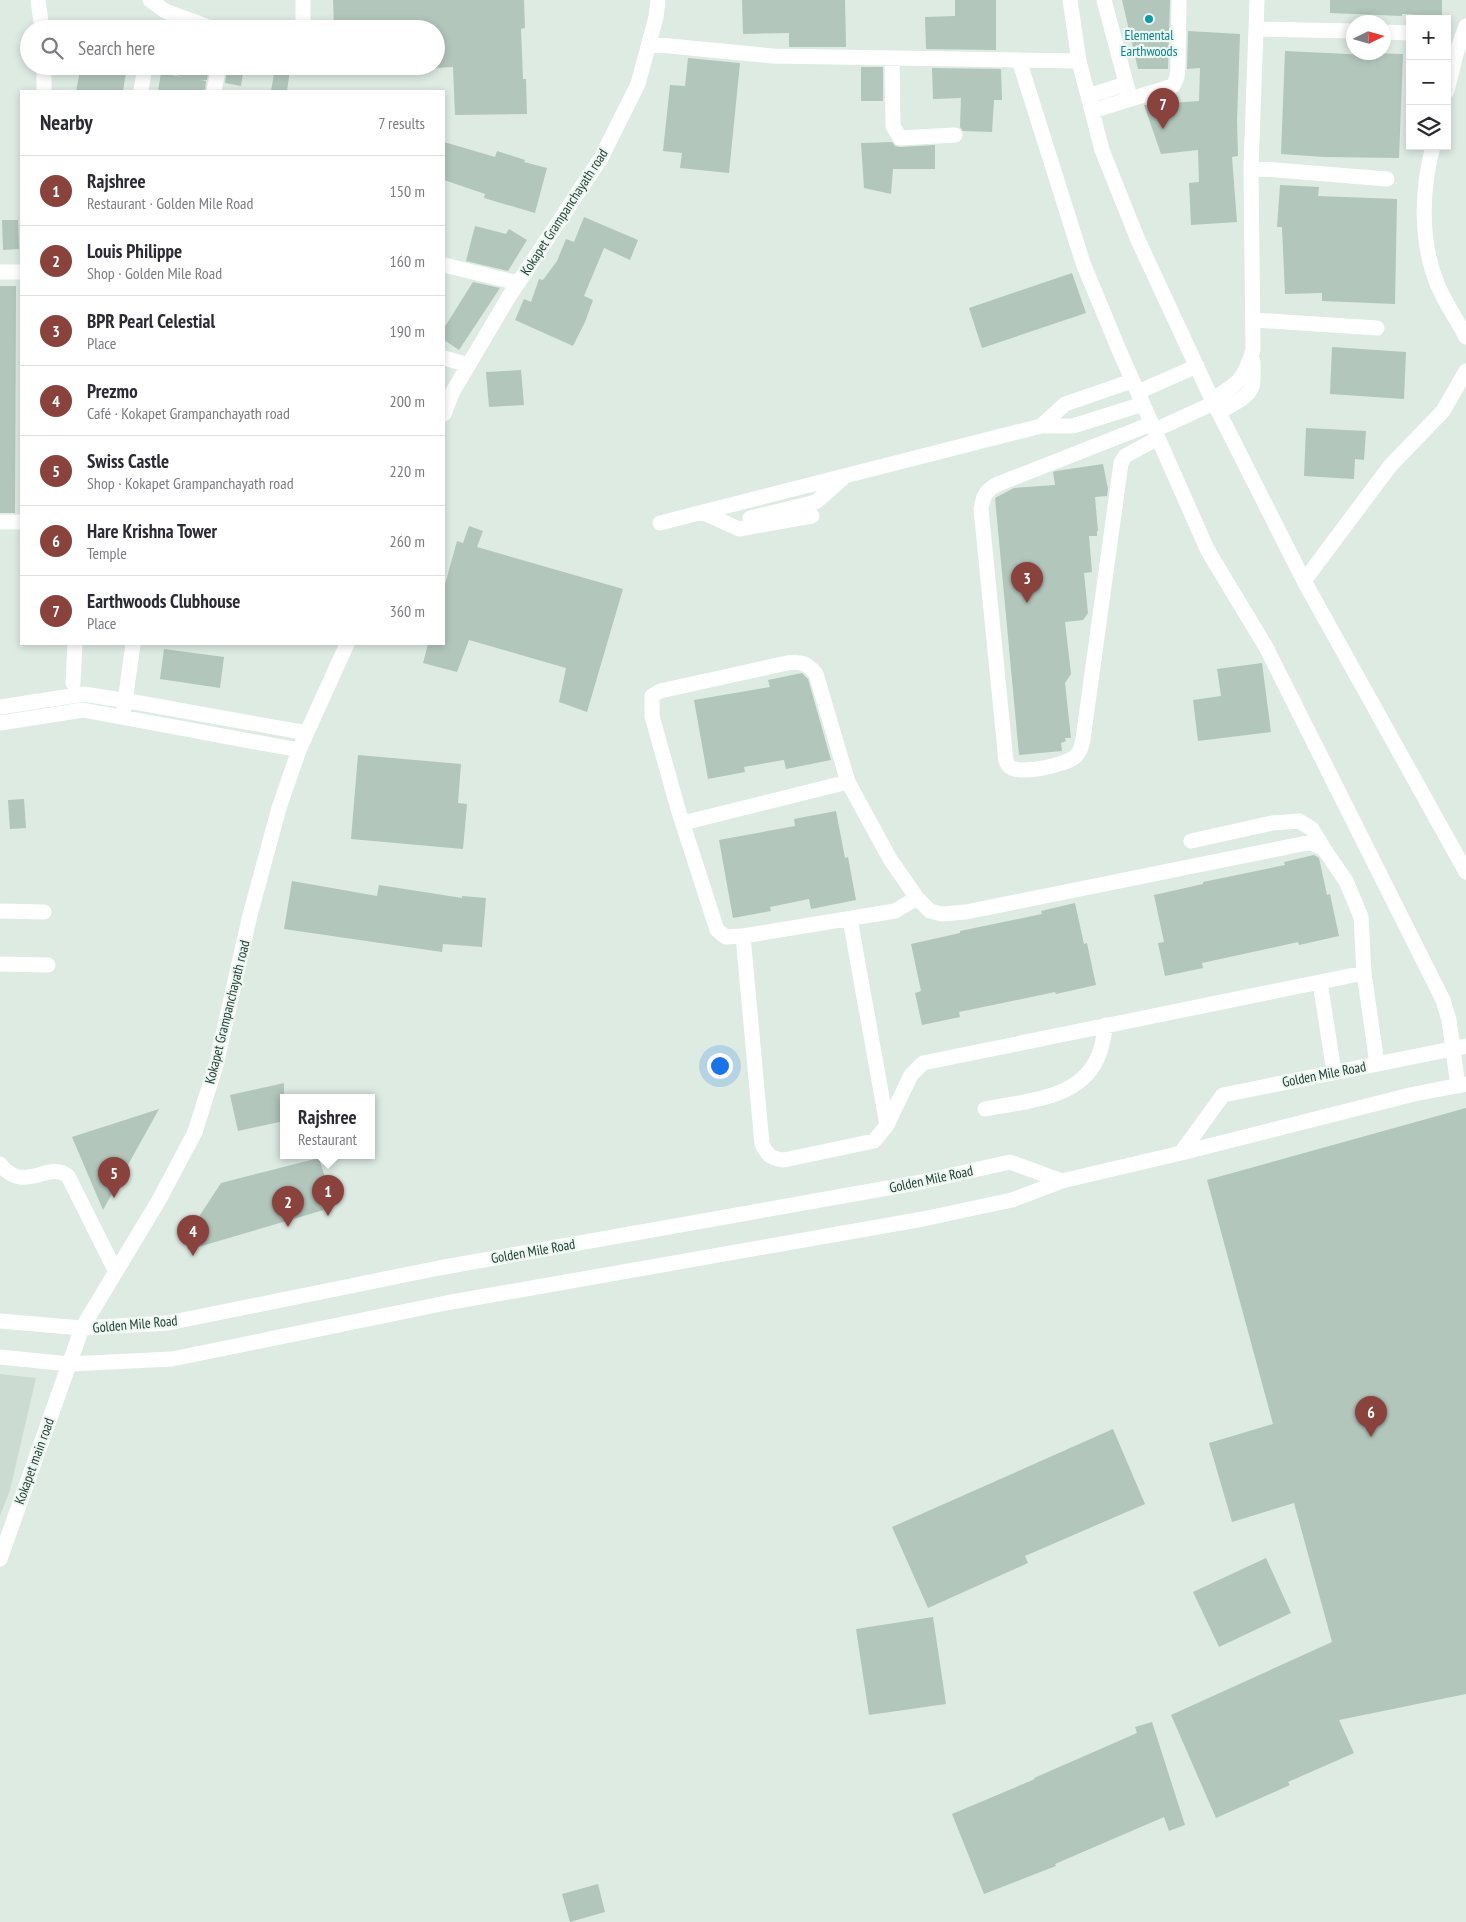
<!DOCTYPE html>
<meta charset="utf-8">
<style>
:root{--surface:#fff;--page:#f2f2f3;--text:#2b2b33;--muted:#7c7c81;--line:#e1e1e2;--accent:#8a433c}
body{margin:0;font-family:"PT Sans Narrow",sans-serif;background:var(--page);color:var(--text)}
.controls{position:absolute;right:15px;top:15px;display:grid;overflow:hidden;border-radius:0px;box-shadow:0 2px 8px #0003}
.controls button{width:45px;height:45px;display:grid;place-items:center;padding:0;border:0;border-bottom:1px solid var(--line);background:var(--surface);color:var(--text);font:25px sans-serif}
.compass{position:absolute;left:1346px;top:15px;width:45px;height:45px;border-radius:50%;background:var(--surface);box-shadow:0 2px 8px #0003;rotate:85deg}
.you{position:absolute;left:719px;top:1065px;width:18px;height:18px;margin:-12px;border:4px solid #fff;border-radius:50%;background:#1a73e8;box-shadow:0 0 0 8px #1a73e833}
.badge{display:grid;place-items:center;width:32px;height:32px;border-radius:50%;background:var(--accent);color:#fff;font-size:16px;font-weight:700}
.pin{position:absolute;translate:-50% -41px;filter:drop-shadow(0 1px 2px #0008)}
.pin::after{content:'';position:absolute;top:26px;width:18px;height:15px;background:inherit;clip-path:polygon(0 0,100% 0,50% 100%)}
.popup{position:absolute;left:280px;top:1094px;width:95px;height:65px;box-sizing:border-box;display:grid;place-content:center;border-radius:0px;background:var(--surface);filter:drop-shadow(0 1px 4px #0005);font-size:16px;white-space:nowrap;color:var(--muted)}
.popup b{font-size:19px;color:var(--text)}
.popup::after{content:'';position:absolute;left:50%;top:100%;margin-left:-10px;border:10px solid transparent;border-top-color:var(--surface)}
.list{margin:0;padding:0;list-style:none}
h2{display:flex;justify-content:space-between;align-items:center;height:65px;margin:0;padding:0 20px;font-size:21px}
h2 small{font-size:16px;font-weight:400;color:var(--muted)}
.list li{display:grid;grid-template-columns:32px 1fr auto;gap:15px;align-items:center;box-sizing:border-box;height:70px;padding:0 20px;border-top:1px solid var(--line)}
.list b{display:block;font-size:19px;white-space:nowrap}
.list p{margin:0;font-size:16px;white-space:nowrap;color:var(--muted)}
.list em{font-size:16px;font-style:normal;color:var(--muted)}
.icon{flex:none;width:28px;height:28px;fill:none;stroke:currentColor;stroke-width:2;stroke-linecap:round;stroke-linejoin:round}
.map{position:relative;flex:none;width:1466px;height:1922px;overflow:hidden}
.search{position:absolute;background:var(--surface);box-shadow:0 2px 8px #0003;left:20px;top:20px;width:425px;height:55px;display:flex;align-items:center;gap:12px;box-sizing:border-box;padding:0 18px;border-radius:28px;color:var(--muted);font-size:19px}
.panel{position:absolute;background:var(--surface);box-shadow:0 2px 8px #0003;left:20px;top:90px;width:425px;height:555px;border-radius:0px}
.map>svg:first-child{display:block}
.built{fill:#cbdbd2}
.building{fill:#b2c6bc}
.lines{fill:none;stroke-linecap:round;stroke-linejoin:round}
.minor{stroke:#fff;stroke-width:15}
.tertiary{stroke:#fff;stroke-width:15}
.culture-dot{fill:#0f9aa8;stroke:#eef7f1;stroke-width:2}
.labels{text-anchor:middle;stroke-width:4.5;stroke-linejoin:round;paint-order:stroke}
.culture-label{font-size:14px;fill:#0d838f;stroke:#eef7f1}
.street-label{font-size:14px;fill:#1d3b30;stroke:#eef7f1}
</style>
<div class="map">
<svg width="1466" height="1922" viewBox="0 0 1466 1922">
<rect width="100%" height="100%" fill="#ddebe3"/>
<path class="built" d="M0 1374 36 1378 10 1490 0 1516Z"/>
<path class="building" d="M333 0H524L525 28 521 29 523 79H526L527 114 455 115 453 67 436 68V29H334Z
M742 0H845L846 47H789V33L743 34Z
M955 0H996V50L926 49 925 17 955 16Z
M1122 0H1170L1168 69H1138Z
M1330 0H1442V16L1402 14V16L1330 13Z
M1188 31 1240 34 1237 120 1238 156 1232 157 1237 222 1191 225 1189 183 1199 182 1198 150 1161 154 1144 105 1199 101 1200 68 1187 69Z
M1285 51 1369 55 1370 53 1403 54 1399 158 1324 157 1281 154Z
M688 58 740 63 729 173 680 168 682 153 663 151 670 85 685 86Z
M81 66H127L123 91H76Z
M176 66H209L207 80H201L206 81 205 91H158L161 73 182 77 176 75Z
M228 66H244L241 86 225 83Z
M861 67H883V101H861Z
M275 68 290 70 287 91H271Z
M932 68 1001 69 1002 100H994L992 132 963 131 960 127 961 98 933 99Z
M444 142 495 157 497 151 525 160 524 162 547 168 535 213 484 198 485 194 444 180Z
M892 142 895 146 900 147 935 145V169H893L891 194 864 188 861 143Z
M1280 185 1319 187 1318 196 1397 199 1395 304 1322 301V293L1285 294 1282 227H1277Z
M584 217 638 240 630 260 604 248 584 296 593 300 585 322 573 346 515 320 524 299 531 302 539 279 543 280 557 261 566 239 574 242Z
M2 220H18L19 249 3 250Z
M475 226 506 234 509 229 527 240 508 271 466 261Z
M1072 273 1086 313 982 348 969 308Z
M473 282 500 288 459 350 444 340V328Z
M0 286H16L15 513H0Z
M1332 347 1406 352 1404 399 1330 394Z
M521 370 524 405 489 407 486 372Z
M1306 428 1366 431 1364 460 1355 459 1354 479 1304 476Z
M1103 464 1108 489 1107 496 1095 497 1098 531H1097V536H1089L1092 572 1084 573 1088 613 1083 620 1065 622 1071 674 1065 683 1071 738H1065L1066 741 1061 743 1062 751 1019 755 995 498 1014 488 1055 485 1053 472 1056 471Z
M469 526 483 531 477 547 623 589 587 712 559 702 566 668 469 640 457 672 423 663 428 644H444V588L457 541 463 543Z
M164 649 224 657 220 688 160 679Z
M1262 663 1271 732 1198 741 1193 700 1221 696 1217 669Z
M802 673 808 679 831 760 786 769 784 760 744 767 745 772 708 779 694 700 770 687 768 680Z
M358 755 461 764 458 803 467 804 463 849 351 839Z
M24 799 26 828 10 829 8 800Z
M836 811 845 858 848 857 856 900 811 909 809 899 770 907 771 911 733 918 719 840 795 826 794 819Z
M1314 855 1319 858 1327 895 1330 894 1339 936 1299 945 1298 942 1202 963 1203 968 1165 976 1158 943 1164 942 1154 895 1203 884V882L1285 865 1284 862Z
M292 881 377 896 379 885 462 898V896L486 898 482 947 443 944 442 952 284 929Z
M1075 903 1084 944 1087 943 1096 985 1056 994 1055 992 959 1012 960 1017 922 1025 915 993 921 991 911 944 960 933V931L1042 914 1041 911Z
M284 1083V1121L238 1131 230 1095Z
M1466 1108V1694L1339 1720 1354 1753 1288 1782 1290 1785 1216 1818 1171 1715 1332 1642 1294 1503 1232 1522 1209 1443 1273 1424 1207 1180Z
M159 1109 103 1210 72 1137Z
M319 1158 334 1207 188 1250 185 1238 221 1183Z
M1113 1429 1145 1504 1025 1556 1028 1563 928 1608 892 1527Z
M1266 1558 1291 1613 1219 1647 1193 1592Z
M933 1617 946 1704 869 1715 856 1629Z
M1152 1722 1185 1825 1169 1831 1164 1817 1055 1864 1056 1866 984 1894 952 1814 1035 1779 1034 1778 1137 1733 1135 1727Z
M598 1884 605 1912 570 1922 562 1894Z"/>
<g class="lines">
<path class="minor" d="M38 0 42 29
M150 0 165 11 214 29
M1070 0 1079 61 1102 150 1138 240 1208 391 1304 581 1466 872
M1104 0 1130 98
M300 29 303 24V0
M1256 29 1354 31
M1384 32 1410 33
M649 44 773 56 1079 61
M892 58 893 126 900 138 955 135
M1019 60 1083 263 1119 350 1208 551 1266 647 1443 1000 1449 1020 1458 1086
M44 66V91
M141 91 145 66
M214 91 219 66
M1447 91 1456 54 1466 26
M1088 96 1126 84
M1092 111 1173 86 1177 77 1178 67 1179 0
M1433 146C1421 191 1420 243 1438 286 1446 304 1457 320 1466 337
M1251 168 1387 179
M444 265 518 283
M0 272H21
M1253 320 1377 328
M444 358 469 365
M1138 392 1197 366
M1213 399C1240 382 1243 381 1253 350L1251 168 1257 0
M1219 412C1229 406 1248 398 1252 387 1254 379 1253 369 1253 361
M444 414 452 393 508 298 601 158 638 84 656 17 658 0
M1151 424 998 484C986 490 983 496 981 509L1005 751C1005 756 1005 762 1009 766 1017 776 1067 765 1076 756 1080 752 1082 745 1083 739L1121 463 1125 456 1158 438
M1041 426 1065 404 1132 381
M1155 430 1214 403
M704 513 739 529 812 516
M750 518 812 503 817 501 842 479
M0 522H21
M660 523 1041 426H1073L1143 404
M1304 581 1390 466 1443 411 1466 371
M73 683 75 644
M0 707 84 694 134 702 307 733
M124 709 133 644
M0 723 83 710 299 750
M683 823 848 782
M1191 841 1272 823 1299 821 1312 829 1324 849
M917 898 895 911 743 936 726 937 717 930 678 809 652 716V696L660 691 787 663C801 661 807 663 816 674L848 782 890 859 917 898 930 911 942 914 966 912 1302 844 1311 843 1324 849 1346 881 1361 917 1364 973 1377 1064
M0 911 44 912
M850 919 887 1125
M743 936 762 1144C767 1155 772 1159 784 1160L874 1141 887 1125 911 1075 923 1063 1364 973
M0 964 48 965
M1320 982 1334 1072
M985 1109C1024 1101 1078 1100 1097 1059 1102 1049 1104 1036 1106 1025
M0 1164C24 1195 48 1160 68 1176L116 1272
M82 1328 159 1200 195 1132 216 1065 250 915 279 808 299 750 347 644"/>
<path class="tertiary" d="M1466 1046 1223 1095 1181 1153 1414 1094 1466 1084
M0 1321 82 1328 168 1323 439 1268 916 1183 1010 1162 1062 1181
M0 1357 69 1364 172 1359 446 1303 923 1219 1012 1200 1062 1181 1181 1153
M0 1559 82 1328"/>
</g>
<circle class="culture-dot" cx="1149" cy="19" r="5"/>
<g class="labels">
<g class="culture-label">
<text x="1149" y="40">Elemental<tspan x="1149" dy="16">Earthwoods</tspan></text>
</g>
<g class="street-label">
<text transform="translate(564 212) rotate(-57)" y="5">Kokapet Grampanchayath road</text>
<text transform="translate(227 1012) rotate(-76)" y="5">Kokapet Grampanchayath road</text>
<text transform="translate(1324 1074) rotate(-11)" y="5">Golden Mile Road</text>
<text transform="translate(931 1179) rotate(-12)" y="5">Golden Mile Road</text>
<text transform="translate(533 1251) rotate(-10)" y="5">Golden Mile Road</text>
<text transform="translate(135 1324) rotate(-5)" y="5">Golden Mile Road</text>
<text transform="translate(34 1461) rotate(-70)" y="5">Kokapet main road</text>
</g>
</g>
</svg>
<div class="controls">
<button>+</button>
<button>−</button>
<button><svg class="icon" aria-label="layers" viewBox="0 0 24 24"><path d="M12 4l9 5-9 5-9-5zM3 14l9 5 9-5"/></svg></button>
</div>
<svg class="compass" viewBox="-18 -18 36 36"><path d="M0-13l5 13h-10z" fill="#e53935"/><path d="M0 13l5-13h-10z" fill="#7c7c81"/></svg>
<div class="you"></div>
<div class="pin badge" style="left:328px;top:1216px">1</div>
<div class="popup"><b>Rajshree</b>Restaurant</div>
<div class="pin badge" style="left:288px;top:1227px">2</div>
<div class="pin badge" style="left:1027px;top:603px">3</div>
<div class="pin badge" style="left:193px;top:1256px">4</div>
<div class="pin badge" style="left:114px;top:1198px">5</div>
<div class="pin badge" style="left:1371px;top:1437px">6</div>
<div class="pin badge" style="left:1163px;top:129px">7</div>
<div class="search"><svg class="icon" aria-label="search" viewBox="0 0 24 24"><circle cx="10" cy="10" r="6"/><path d="M15 15l6 6"/></svg>Search here</div>
<section class="panel">
<h2>Nearby<small>7 results</small></h2>
<ul class="list">
<li><span class="badge">1</span><div><b>Rajshree</b><p>Restaurant · Golden Mile Road</p></div><em>150 m</em></li>
<li><span class="badge">2</span><div><b>Louis Philippe</b><p>Shop · Golden Mile Road</p></div><em>160 m</em></li>
<li><span class="badge">3</span><div><b>BPR Pearl Celestial</b><p>Place</p></div><em>190 m</em></li>
<li><span class="badge">4</span><div><b>Prezmo</b><p>Café · Kokapet Grampanchayath road</p></div><em>200 m</em></li>
<li><span class="badge">5</span><div><b>Swiss Castle</b><p>Shop · Kokapet Grampanchayath road</p></div><em>220 m</em></li>
<li><span class="badge">6</span><div><b>Hare Krishna Tower</b><p>Temple</p></div><em>260 m</em></li>
<li><span class="badge">7</span><div><b>Earthwoods Clubhouse</b><p>Place</p></div><em>360 m</em></li>
</ul>
</section>
</div>
